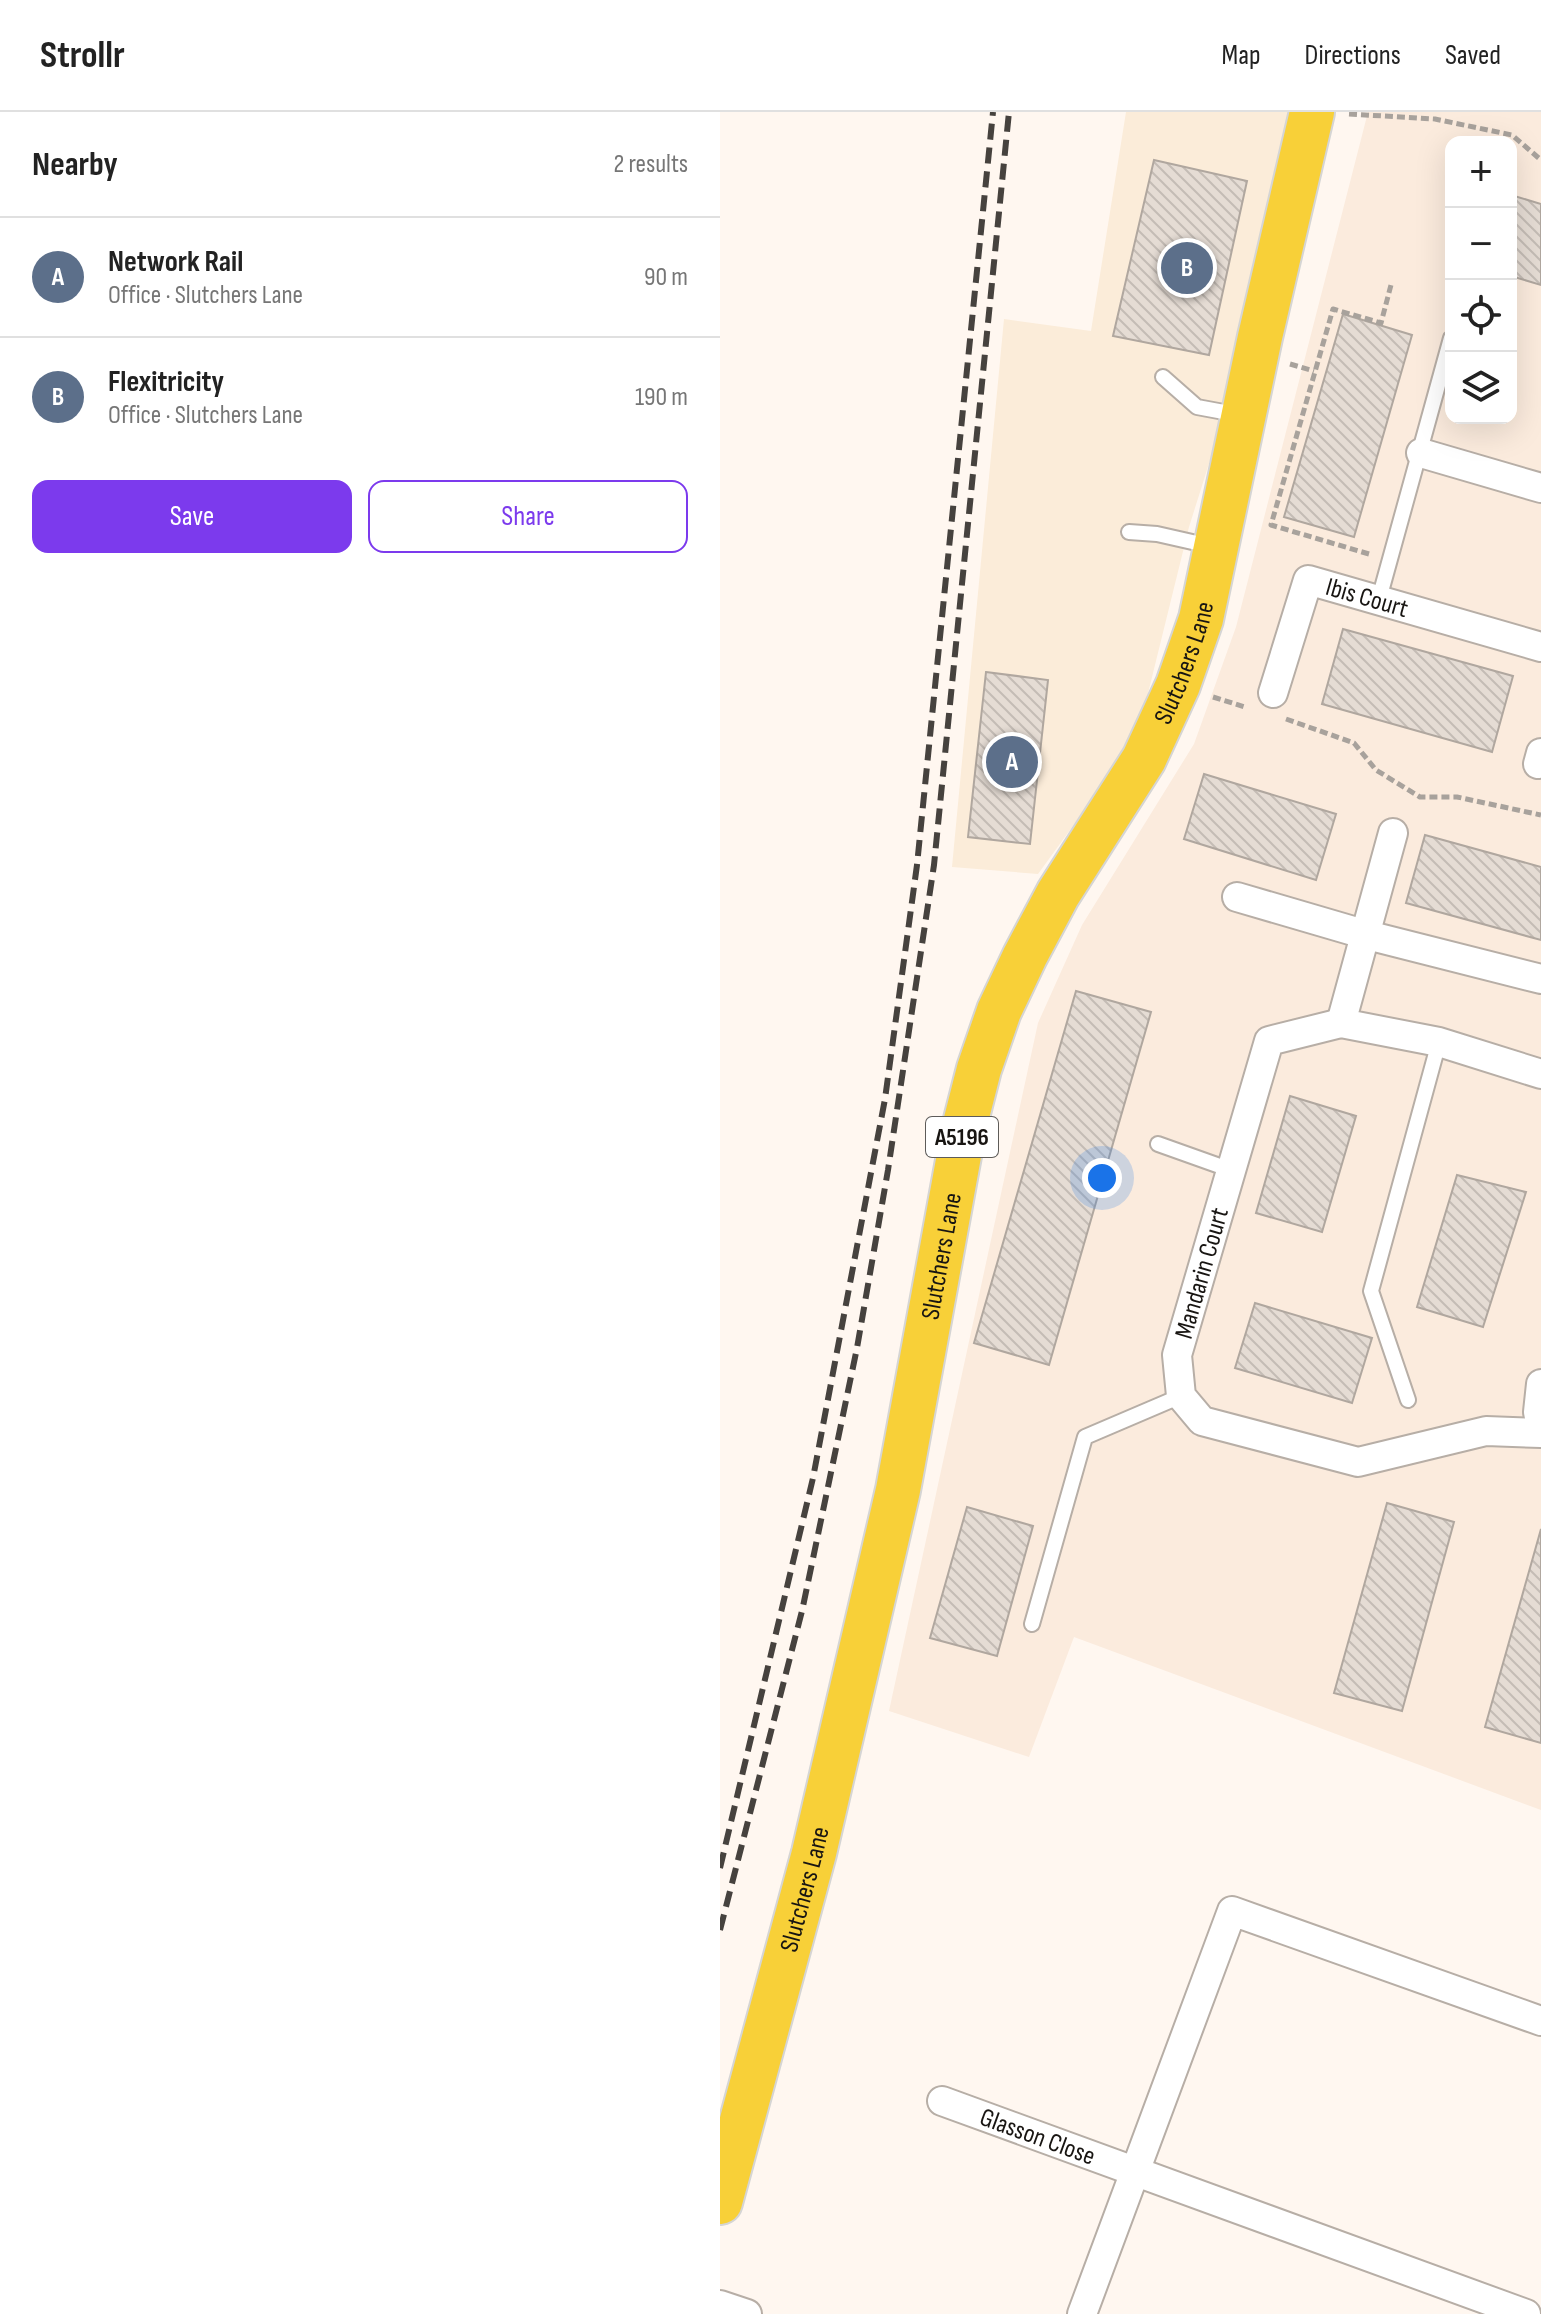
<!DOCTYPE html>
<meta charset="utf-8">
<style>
:root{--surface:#fff;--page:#f6f6f6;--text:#222;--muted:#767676;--line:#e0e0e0;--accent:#7c3aed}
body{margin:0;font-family:"Sofia Sans Condensed",sans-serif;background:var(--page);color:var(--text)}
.controls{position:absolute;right:24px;top:24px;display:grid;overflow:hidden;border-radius:16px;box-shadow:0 8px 32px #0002}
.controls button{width:72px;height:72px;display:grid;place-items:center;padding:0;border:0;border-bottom:2px solid var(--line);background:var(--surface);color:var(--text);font:40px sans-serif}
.you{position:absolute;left:382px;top:1066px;width:28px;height:28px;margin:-20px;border:6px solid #fff;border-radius:50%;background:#1a73e8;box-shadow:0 0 0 12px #1a73e833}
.badge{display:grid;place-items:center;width:52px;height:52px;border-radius:50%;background:var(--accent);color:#fff;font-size:26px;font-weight:700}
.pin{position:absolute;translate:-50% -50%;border:4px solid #fff;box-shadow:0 2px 8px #0006}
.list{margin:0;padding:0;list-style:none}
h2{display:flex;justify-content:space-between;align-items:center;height:104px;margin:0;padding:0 32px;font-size:34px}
h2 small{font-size:26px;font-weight:400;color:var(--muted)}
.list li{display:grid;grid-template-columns:52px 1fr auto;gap:24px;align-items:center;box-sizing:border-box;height:120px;padding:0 32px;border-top:2px solid var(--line)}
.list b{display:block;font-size:30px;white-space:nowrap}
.list p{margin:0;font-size:26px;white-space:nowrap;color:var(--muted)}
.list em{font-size:26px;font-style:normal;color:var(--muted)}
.actions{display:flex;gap:16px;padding:24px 32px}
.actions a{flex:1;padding:18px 0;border:2px solid var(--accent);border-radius:16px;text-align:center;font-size:28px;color:var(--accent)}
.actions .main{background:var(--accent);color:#fff}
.icon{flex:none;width:44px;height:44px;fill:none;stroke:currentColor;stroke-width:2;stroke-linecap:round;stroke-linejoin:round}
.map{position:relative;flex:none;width:821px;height:2202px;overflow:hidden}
header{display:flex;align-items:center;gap:48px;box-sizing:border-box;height:112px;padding:0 40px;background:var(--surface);border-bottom:2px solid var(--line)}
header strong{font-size:38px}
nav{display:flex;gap:44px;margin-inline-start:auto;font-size:28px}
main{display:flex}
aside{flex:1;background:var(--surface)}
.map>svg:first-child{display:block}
.built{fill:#fbebdd;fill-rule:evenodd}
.industrial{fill:#fbecd9}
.building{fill:url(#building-back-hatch);stroke:#b0a79f;stroke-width:2}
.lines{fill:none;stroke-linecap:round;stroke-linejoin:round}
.service-casing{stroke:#b7aea6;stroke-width:18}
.minor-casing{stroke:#b7aea6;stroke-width:32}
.trunk-casing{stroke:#d5d5d4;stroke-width:48}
.path{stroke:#a8a29c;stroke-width:5;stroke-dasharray:8 4;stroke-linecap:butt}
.service{stroke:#fff;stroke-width:14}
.minor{stroke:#fff;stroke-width:28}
.trunk{stroke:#f8d038;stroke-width:44}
.rail{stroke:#46423e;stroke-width:6;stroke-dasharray:16 8;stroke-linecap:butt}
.labels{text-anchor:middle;stroke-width:8;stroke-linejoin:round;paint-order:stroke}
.shield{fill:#fff;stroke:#5d5b59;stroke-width:2}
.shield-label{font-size:24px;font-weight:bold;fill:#181512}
.street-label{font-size:26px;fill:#181512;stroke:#fff}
</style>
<header>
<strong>Strollr</strong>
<nav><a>Map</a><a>Directions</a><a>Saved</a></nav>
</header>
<main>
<aside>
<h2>Nearby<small>2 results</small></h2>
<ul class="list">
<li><span class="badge" style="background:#5c6f8a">A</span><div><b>Network Rail</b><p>Office · Slutchers Lane</p></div><em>90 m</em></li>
<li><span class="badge" style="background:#5c6f8a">B</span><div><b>Flexitricity</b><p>Office · Slutchers Lane</p></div><em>190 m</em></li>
</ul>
<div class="actions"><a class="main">Save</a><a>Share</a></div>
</aside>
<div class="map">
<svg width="821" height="2202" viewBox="0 0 821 2202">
<defs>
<pattern id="building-back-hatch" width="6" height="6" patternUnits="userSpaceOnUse" patternTransform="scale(2)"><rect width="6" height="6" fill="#e5dcd4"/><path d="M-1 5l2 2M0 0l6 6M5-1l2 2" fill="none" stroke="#c4bcb5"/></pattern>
</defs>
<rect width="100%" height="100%" fill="#fff7f0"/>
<path class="built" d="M648 0H821V1698L354 1525 309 1645 169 1599 318 911 362 813 474 632 516 515ZM731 30H791V306H731Z"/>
<path class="industrial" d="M406 0H572L515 269 469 415 417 626 318 762 232 755 284 207 371 219Z"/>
<path class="building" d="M434 48 527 69 489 243 393 224Z
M791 83 821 92V173L791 164Z
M623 202 692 223 634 425 564 405Z
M623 517 793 564 772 640 602 592Z
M266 560 328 568 310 732 248 725Z
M484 662 616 702 596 768 464 727Z
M705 723 821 755V828L686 791Z
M356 879 431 900 329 1253 254 1231Z
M570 984 636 1004 602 1120 536 1101Z
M737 1063 806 1080 763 1215 697 1195Z
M535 1191 652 1226 632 1291 515 1256Z
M667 1391 734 1410 682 1599 614 1581Z
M247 1395 313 1414 277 1544 210 1526Z
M821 1417V1631L765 1615Z"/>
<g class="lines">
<g class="service-casing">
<path id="service" d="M443 265 477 295 520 303
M409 420 437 422 490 434
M659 487 731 226
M438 1032 511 1058
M688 1288 651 1179 719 930
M312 1512 365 1325 461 1284"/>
</g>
<g class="minor-casing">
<g id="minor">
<path d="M701 341 821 376"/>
<path id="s1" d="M553 581 588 468 821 535"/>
<path d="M818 652 821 641"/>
<path d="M673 721 621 911 719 930 821 962"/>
<path d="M517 785 647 823 821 867"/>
<path d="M621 911 549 929 457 1243 461 1284 482 1309 638 1350 766 1319 821 1321"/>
<path d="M821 1272 818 1300 821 1316"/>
<path id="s2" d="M222 1989 806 2202"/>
<path d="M0 2193 27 2202"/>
<path d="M362 2202 512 1799 821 1909"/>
</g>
</g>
<g class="trunk-casing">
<g id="trunk">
<path id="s3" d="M0 2090 94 1741 178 1378 244 1016 259 957 279 899 305 844 338 782 424 647 458 573 481 507 540 225 592 0"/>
</g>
</g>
<path class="path" d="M629 2 715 7 792 23 821 48
M570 252 594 259
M649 442 551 413 613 197 661 211 671 173
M493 585 525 595
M566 607 634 631 656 658 700 685H737L821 703"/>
<use href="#service" class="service"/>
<use href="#minor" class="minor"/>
<use href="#trunk" class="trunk"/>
<path class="rail" d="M0 1756 93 1366 165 987 197 753 273 0
M0 1818 82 1499 137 1236 168 1058 214 753 289 0"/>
</g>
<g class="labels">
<rect class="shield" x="206" y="1005" width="72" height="40" rx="6"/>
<g class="shield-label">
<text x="242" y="1033">A5196</text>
</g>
<g class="street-label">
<text dy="9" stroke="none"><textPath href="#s1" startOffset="180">Ibis Court</textPath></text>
<text dy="9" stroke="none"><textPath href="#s3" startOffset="1620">Slutchers Lane</textPath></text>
<text dy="9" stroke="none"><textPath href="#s3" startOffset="972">Slutchers Lane</textPath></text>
<text transform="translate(481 1161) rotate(-74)" y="9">Mandarin Court</text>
<text dy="9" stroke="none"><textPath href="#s3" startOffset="324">Slutchers Lane</textPath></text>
<text dy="9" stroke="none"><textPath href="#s2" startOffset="102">Glasson Close</textPath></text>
</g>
</g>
</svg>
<div class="controls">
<button>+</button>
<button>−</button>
<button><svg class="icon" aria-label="locate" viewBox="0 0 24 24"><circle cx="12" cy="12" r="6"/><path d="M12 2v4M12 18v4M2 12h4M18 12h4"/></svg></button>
<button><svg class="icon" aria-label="layers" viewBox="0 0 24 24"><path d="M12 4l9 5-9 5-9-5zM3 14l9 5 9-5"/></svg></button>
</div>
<div class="you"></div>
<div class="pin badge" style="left:292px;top:650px;background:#5c6f8a">A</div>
<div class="pin badge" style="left:467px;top:156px;background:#5c6f8a">B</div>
</div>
</main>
